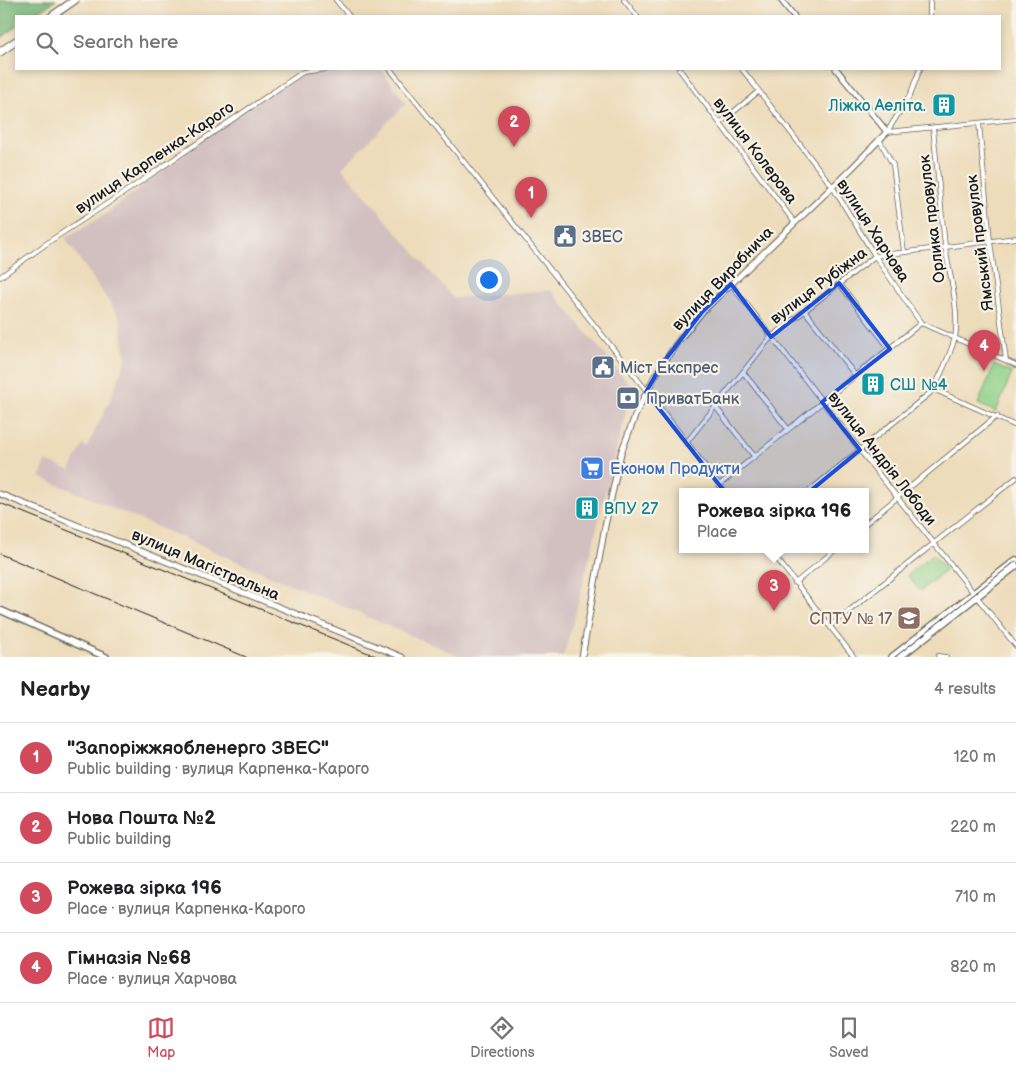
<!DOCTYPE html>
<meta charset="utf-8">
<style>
:root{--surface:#fff;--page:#f6f6f6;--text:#202124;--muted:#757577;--line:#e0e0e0;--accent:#d1495b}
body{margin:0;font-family:"Balsamiq Sans",sans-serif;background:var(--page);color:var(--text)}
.you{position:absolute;left:488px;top:279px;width:18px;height:18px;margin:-12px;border:4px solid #fff;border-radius:50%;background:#1a73e8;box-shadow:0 0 0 8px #1a73e833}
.badge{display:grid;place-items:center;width:32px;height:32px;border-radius:50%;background:var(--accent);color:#fff;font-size:16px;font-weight:700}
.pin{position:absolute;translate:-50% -41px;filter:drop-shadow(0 1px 2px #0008)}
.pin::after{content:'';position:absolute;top:26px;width:18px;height:15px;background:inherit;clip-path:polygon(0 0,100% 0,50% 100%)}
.popup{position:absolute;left:679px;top:488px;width:190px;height:65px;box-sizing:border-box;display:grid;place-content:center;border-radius:0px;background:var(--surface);filter:drop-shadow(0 1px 4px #0005);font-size:16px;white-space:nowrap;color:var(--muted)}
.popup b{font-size:19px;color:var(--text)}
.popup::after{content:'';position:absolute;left:50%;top:100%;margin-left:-10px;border:10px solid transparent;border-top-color:var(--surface)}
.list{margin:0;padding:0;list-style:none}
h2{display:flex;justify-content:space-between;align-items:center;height:65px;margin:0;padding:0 20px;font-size:21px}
h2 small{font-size:16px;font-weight:400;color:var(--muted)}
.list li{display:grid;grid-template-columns:32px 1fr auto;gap:15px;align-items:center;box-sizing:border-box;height:70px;padding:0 20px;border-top:1px solid var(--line)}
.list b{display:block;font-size:19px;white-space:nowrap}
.list p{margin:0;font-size:16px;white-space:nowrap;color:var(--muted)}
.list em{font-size:16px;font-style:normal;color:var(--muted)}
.icon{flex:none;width:28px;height:28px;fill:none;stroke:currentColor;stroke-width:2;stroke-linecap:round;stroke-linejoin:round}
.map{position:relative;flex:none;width:1016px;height:657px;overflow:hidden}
.search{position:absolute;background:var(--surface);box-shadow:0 2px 8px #0003;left:15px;right:15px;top:15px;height:55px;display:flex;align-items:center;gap:12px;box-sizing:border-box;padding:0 18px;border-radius:0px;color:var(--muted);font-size:19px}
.sheet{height:345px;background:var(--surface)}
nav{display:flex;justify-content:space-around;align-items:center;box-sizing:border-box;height:70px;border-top:1px solid var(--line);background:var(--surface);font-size:14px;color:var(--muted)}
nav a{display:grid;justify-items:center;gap:2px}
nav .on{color:var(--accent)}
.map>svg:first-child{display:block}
.industrial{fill:#d2bfc0}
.green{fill:#8fd188;stroke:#567652}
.forest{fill:#73b374;stroke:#486848}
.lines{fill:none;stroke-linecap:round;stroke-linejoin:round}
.minor-casing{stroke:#655f53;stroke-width:5.5}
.tertiary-casing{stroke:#655f53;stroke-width:7}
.secondary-casing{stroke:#655f53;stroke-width:8}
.trunk-casing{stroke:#655f53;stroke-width:9}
.minor{stroke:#fff;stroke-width:4}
.tertiary{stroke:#fff;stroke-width:5}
.secondary{stroke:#fff;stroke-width:5.5}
.trunk{stroke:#fff;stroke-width:7}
.tram{stroke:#1c1c1c;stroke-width:1}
.rail{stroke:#1c1c1c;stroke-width:1}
.marked{fill:#1d4ed8;fill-opacity:0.2;stroke:#1d4ed8;stroke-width:4;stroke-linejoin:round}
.labels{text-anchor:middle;stroke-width:4.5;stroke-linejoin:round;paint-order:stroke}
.culture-label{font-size:16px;fill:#0d838f;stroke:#f7f3e8;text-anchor:start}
.street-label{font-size:16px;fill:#1c1c1c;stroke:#f7f3e8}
.service-label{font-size:16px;fill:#4e5e75;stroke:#f7f3e8;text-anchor:start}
.shop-label{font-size:16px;fill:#366cbe;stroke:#f7f3e8;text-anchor:start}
.education-label{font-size:16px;fill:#785e54;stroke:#f7f3e8;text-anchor:end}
</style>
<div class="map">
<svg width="1016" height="657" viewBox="0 0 1016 657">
<rect width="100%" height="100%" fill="#f7f3e8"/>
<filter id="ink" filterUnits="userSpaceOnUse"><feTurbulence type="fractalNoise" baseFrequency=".02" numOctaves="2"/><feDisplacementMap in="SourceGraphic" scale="10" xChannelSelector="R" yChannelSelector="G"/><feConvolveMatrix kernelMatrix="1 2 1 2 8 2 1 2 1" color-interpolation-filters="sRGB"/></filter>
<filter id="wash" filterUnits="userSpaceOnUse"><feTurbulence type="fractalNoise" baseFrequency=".0096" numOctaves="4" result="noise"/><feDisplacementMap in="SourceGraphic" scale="20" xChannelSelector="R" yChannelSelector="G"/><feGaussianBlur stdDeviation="1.12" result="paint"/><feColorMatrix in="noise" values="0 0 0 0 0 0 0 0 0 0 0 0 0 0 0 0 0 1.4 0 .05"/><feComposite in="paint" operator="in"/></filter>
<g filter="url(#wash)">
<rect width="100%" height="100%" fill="#eddcba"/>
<path class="industrial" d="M320 69H381L406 104 342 168 453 298 551 290 632 387 576 612 563 657H461L40 477 46 461 70 470 83 445 87 447 110 400 126 359 120 318 65 238 106 214 217 129 299 74Z"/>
<path class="green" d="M994 365 1012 373 996 412 978 404Z
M933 554 946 570 920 591 907 575Z"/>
<path class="forest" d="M0 0H56L33 16H16V27L0 39Z"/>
</g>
<g filter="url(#ink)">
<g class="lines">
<g class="minor-casing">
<path id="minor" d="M336 0 349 16
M624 0 637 16
M930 16V0
M390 69 643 386 725 492
M679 69 795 223
M742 69 832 186 875 256 921 323 1016 365
M720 123 759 91
M979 123 990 241 1006 360
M887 132 1016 119
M887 132 910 95 920 69
M879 139 893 165 904 252
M0 277 53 239 125 192 303 72 327 69
M839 283 890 349
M731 284 877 472 1016 646
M805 311 855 375
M743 372 788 429
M933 389 1016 426
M715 406 754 456
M686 443 771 337 875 256 1016 238
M719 485 921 323
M808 492 930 393C938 383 956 342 956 330 958 302 949 273 945 246 941 207 937 167 933 128
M865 524 997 416
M770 550 854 657
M795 583 835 550
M830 626 1016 478
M938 656 946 657"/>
</g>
<g class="tertiary-casing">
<path id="tertiary" d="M781 0 794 16
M0 494 402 657
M582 657 605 526 621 453 637 411 655 376 676 344 702 312 851 169 887 132 836 69"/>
</g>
<g class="secondary-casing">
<path id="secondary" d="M0 610 106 657
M892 657 1016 560
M900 657 1016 566"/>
</g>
<g class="trunk-casing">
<path id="trunk" d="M52 16 75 0
M0 52 16 41"/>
</g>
<use href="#minor" class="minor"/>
<use href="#tertiary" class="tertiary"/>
<use href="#secondary" class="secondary"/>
<use href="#trunk" class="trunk"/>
<path class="tram" d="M0 503 378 657
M895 657 1016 561"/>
<path class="rail" d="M0 554 246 657"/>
</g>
</g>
<path class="marked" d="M839 283 890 349 822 402 860 450 758 534 646 392 662 364 702 312 731 284 771 337Z"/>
<defs>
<g id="building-square" transform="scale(1.25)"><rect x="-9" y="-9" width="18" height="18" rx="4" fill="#0f9aa8" stroke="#f7f3e8"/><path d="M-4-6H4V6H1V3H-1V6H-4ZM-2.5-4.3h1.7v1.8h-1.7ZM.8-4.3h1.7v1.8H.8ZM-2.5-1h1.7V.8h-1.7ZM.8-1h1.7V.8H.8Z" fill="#fff"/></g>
<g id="civic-square" transform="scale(1.25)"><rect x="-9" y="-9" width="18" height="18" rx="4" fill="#5c6f8a" stroke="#f7f3e8"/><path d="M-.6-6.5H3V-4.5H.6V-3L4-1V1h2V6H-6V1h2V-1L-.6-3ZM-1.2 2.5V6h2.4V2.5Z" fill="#fff"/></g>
<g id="bank-square" transform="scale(1.25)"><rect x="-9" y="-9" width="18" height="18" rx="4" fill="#5c6f8a" stroke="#f7f3e8"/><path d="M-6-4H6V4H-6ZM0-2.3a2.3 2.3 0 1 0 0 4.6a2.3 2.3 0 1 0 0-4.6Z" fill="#fff"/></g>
<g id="supermarket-square" transform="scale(1.25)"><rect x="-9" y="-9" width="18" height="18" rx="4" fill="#3f7fe0" stroke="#f7f3e8"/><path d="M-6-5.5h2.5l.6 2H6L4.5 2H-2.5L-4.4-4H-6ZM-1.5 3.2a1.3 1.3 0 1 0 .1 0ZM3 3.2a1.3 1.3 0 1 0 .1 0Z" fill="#fff"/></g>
<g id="university-square" transform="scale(1.25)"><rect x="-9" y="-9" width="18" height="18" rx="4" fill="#8d6e63" stroke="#f7f3e8"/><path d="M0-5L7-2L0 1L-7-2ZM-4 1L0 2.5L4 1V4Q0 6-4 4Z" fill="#fff"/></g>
</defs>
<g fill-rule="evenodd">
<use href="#building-square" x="944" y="105"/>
<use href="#civic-square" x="565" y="236"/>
<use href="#civic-square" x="603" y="367"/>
<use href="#building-square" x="873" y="384"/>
<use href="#bank-square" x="628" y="398"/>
<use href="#supermarket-square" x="592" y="468"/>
<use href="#building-square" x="587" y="508"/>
<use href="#university-square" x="909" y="618"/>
</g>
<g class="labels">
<g class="culture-label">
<text x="926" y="111" text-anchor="end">Ліжко Аеліта.</text>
<text x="890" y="390">СШ №4</text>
<text x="604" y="514">ВПУ 27</text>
</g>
<g class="street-label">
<text transform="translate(756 150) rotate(53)" y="6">вулиця Колерова</text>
<text transform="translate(154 157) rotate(-34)" y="6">вулиця Карпенка-Карого</text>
<text transform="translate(931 219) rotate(-97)" y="6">Орлика провулок</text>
<text transform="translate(874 230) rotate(57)" y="6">вулиця Харчова</text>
<text transform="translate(979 243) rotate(-97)" y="6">Ямський провулок</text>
<text transform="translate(722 278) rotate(-46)" y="6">вулиця Виробнича</text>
<text transform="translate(818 285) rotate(-37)" y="6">вулиця Рубіжна</text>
<text transform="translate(883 458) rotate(52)" y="6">вулиця Андрія Лободи</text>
<text transform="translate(206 564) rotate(23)" y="6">вулиця Магістральна</text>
</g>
<g class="service-label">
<text x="582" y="242">ЗВЕС</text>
<text x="620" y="373">Мiст Експрес</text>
<text x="646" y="404">ПриватБанк</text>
</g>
<g class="shop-label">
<text x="610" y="474">Економ Продукти</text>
</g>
<g class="education-label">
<text x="892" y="624">СПТУ № 17</text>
</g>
</g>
</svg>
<div class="you"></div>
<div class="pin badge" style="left:531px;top:218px">1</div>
<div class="pin badge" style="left:514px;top:147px">2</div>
<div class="pin badge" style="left:774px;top:611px">3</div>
<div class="popup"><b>Рожева зірка 196</b>Place</div>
<div class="pin badge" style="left:984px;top:371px">4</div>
<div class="search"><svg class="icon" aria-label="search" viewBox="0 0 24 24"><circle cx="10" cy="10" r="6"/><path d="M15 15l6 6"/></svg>Search here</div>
</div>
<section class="sheet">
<h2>Nearby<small>4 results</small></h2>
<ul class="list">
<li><span class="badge">1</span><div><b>&quot;Запоріжжяобленерго ЗВЕС&quot;</b><p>Public building · вулиця Карпенка-Карого</p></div><em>120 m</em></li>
<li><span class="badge">2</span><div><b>Нова Пошта №2</b><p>Public building</p></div><em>220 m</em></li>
<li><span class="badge">3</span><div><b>Рожева зірка 196</b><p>Place · вулиця Карпенка-Карого</p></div><em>710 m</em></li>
<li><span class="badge">4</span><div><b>Гімназія №68</b><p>Place · вулиця Харчова</p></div><em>820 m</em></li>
</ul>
</section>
<nav>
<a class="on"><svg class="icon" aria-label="map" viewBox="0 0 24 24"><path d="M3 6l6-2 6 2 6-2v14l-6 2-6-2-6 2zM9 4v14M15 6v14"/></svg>Map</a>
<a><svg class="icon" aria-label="directions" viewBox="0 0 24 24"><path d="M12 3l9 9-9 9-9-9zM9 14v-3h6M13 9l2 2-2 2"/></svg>Directions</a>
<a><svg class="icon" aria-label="saved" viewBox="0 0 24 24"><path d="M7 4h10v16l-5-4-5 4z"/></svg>Saved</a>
</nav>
